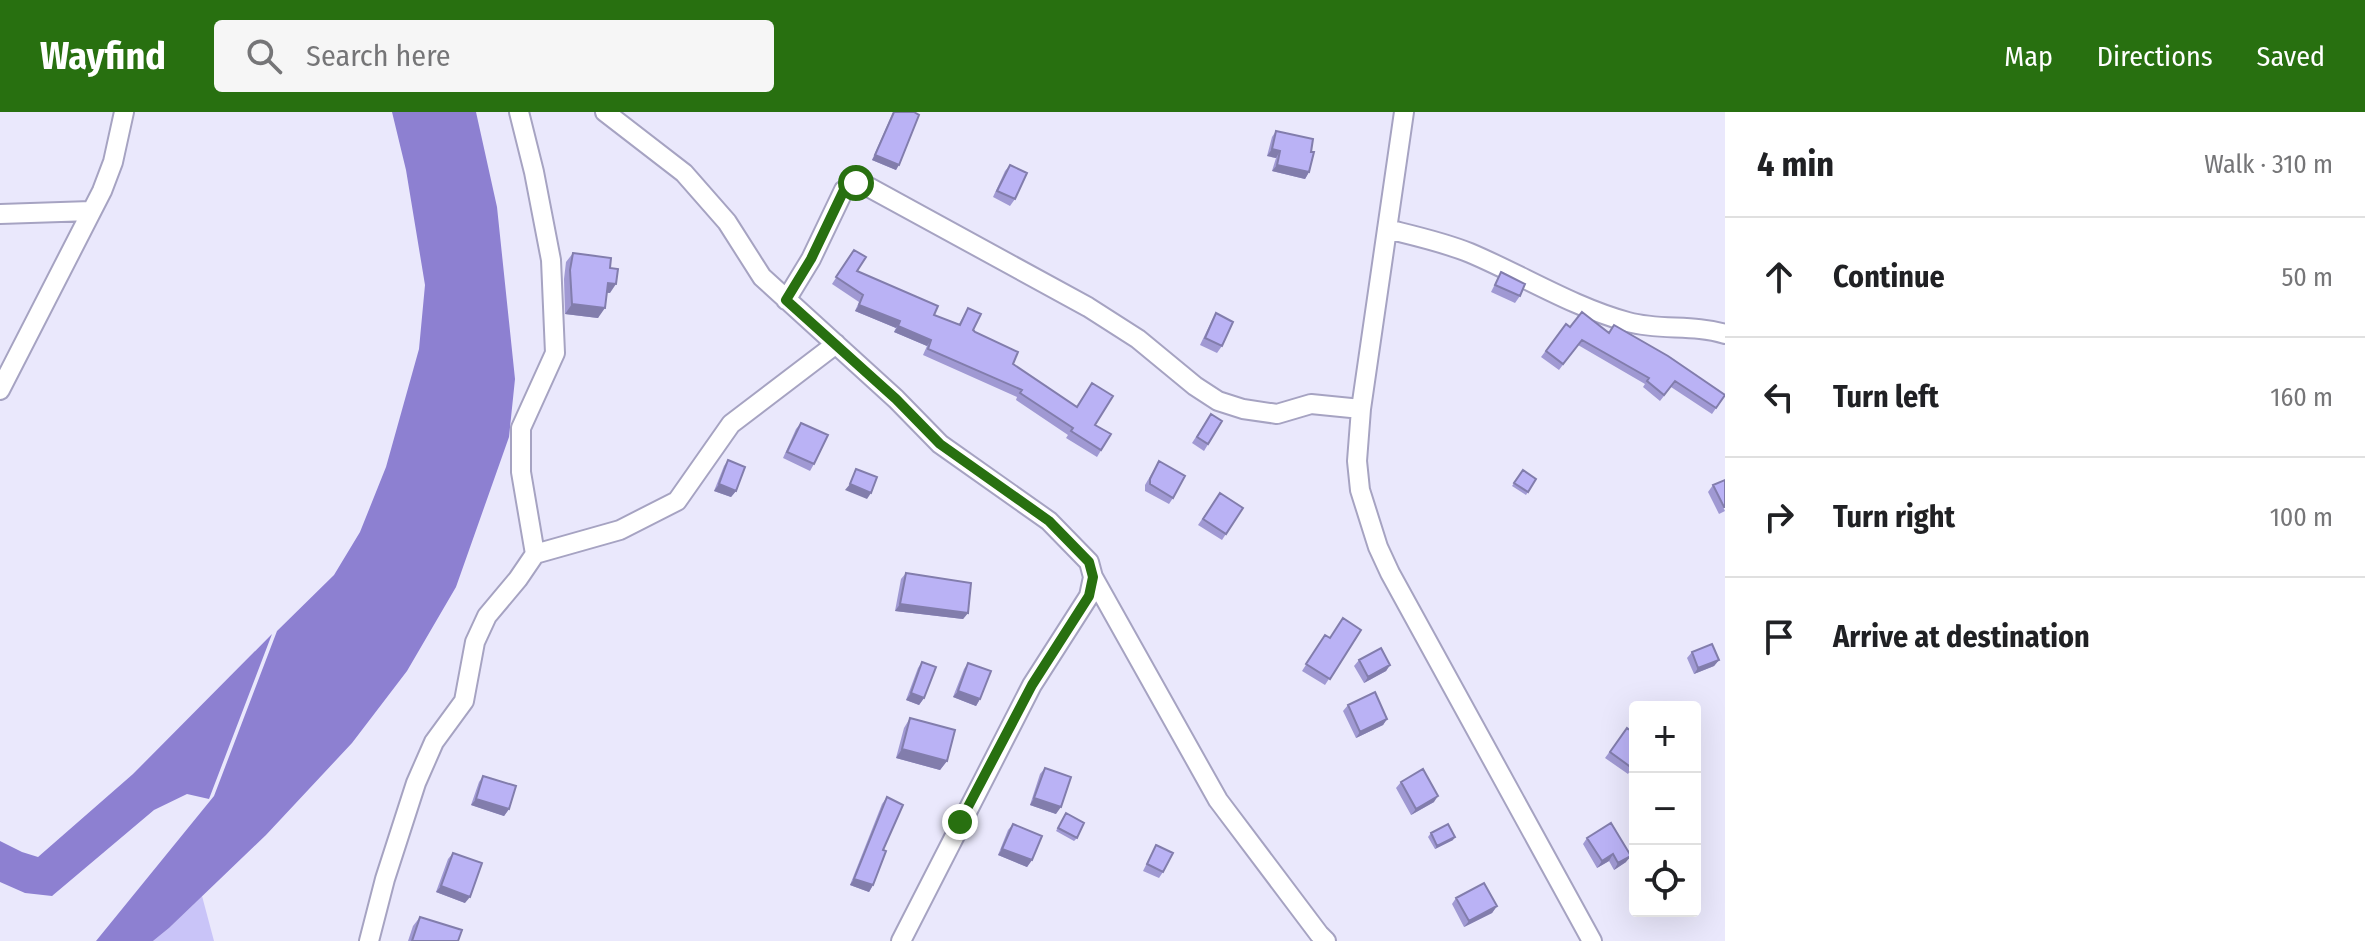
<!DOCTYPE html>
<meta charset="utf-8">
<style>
:root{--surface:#fff;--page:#f6f6f6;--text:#202124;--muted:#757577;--line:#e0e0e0;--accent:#287010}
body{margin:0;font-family:"Fira Sans Condensed",sans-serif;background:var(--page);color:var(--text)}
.controls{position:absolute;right:24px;bottom:24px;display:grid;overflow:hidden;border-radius:8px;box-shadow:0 8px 32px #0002}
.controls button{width:72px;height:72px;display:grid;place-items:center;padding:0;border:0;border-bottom:2px solid var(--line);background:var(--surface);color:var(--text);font:40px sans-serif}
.stop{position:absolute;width:24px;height:24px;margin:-18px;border:6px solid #287010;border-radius:50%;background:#fff}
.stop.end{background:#287010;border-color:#fff;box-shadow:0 2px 8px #0008}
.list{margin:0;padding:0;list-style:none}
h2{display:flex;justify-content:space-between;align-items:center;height:104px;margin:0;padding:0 32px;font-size:34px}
h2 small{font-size:26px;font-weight:400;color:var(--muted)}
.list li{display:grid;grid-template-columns:52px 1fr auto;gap:24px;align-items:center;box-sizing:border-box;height:120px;padding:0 32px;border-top:2px solid var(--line)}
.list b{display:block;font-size:30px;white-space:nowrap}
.list em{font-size:26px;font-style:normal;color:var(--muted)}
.icon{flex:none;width:44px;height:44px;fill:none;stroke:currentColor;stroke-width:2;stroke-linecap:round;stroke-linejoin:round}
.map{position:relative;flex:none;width:1725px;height:829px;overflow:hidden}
header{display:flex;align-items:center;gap:48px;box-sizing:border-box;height:112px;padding:0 40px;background:var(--accent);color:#fff}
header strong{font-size:38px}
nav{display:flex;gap:44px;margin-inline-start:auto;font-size:28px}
.search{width:560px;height:72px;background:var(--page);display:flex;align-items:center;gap:20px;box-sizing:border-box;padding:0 28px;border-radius:8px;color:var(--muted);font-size:30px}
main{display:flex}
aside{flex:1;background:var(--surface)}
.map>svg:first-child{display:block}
.green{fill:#c9c4f8}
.water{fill:#8d80d1}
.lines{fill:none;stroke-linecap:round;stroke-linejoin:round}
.minor-casing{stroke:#a6a3c2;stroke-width:22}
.minor{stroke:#fff;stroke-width:18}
.wall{fill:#a099d3}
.shaded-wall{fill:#827dac}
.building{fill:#bab2f5;stroke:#827dac;stroke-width:2}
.route{stroke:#287010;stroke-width:10}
</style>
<header>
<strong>Wayfind</strong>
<div class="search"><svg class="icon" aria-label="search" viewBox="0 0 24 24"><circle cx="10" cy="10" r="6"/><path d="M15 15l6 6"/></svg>Search here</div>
<nav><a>Map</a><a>Directions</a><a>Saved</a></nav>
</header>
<main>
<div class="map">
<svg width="1725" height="829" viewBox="0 0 1725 829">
<rect width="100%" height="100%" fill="#eae8fc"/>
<path class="green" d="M202 784 214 829H153L169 816Z"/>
<path class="water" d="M392 0H476L497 95 515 267 509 325 456 475 407 559 352 631 266 723 169 816 153 829H96L214 684 277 519 334 463 360 420 386 355 419 237 425 173 406 58Z
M272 522 209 687 187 682 154 698 52 784 25 781 0 770V729L22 740 38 745 133 662Z"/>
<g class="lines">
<g class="minor-casing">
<path id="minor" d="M605 0 684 61 727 110 762 165 896 287 940 332 1049 409 1089 450 1093 465 1218 688 1319 822 1326 829
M1404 0 1361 297 1357 349 1360 378 1378 435 1390 461 1592 829
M0 102 91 99
M1387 117C1415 124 1443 130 1470 141 1522 163 1573 195 1628 210 1660 219 1693 212 1725 222
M786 188 811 147 844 78 856 71 863 72 1088 195 1138 227 1195 274 1218 289 1243 297 1277 302 1311 292 1361 297
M0 278 102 79 113 50 124 0
M535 442 620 418 677 389 731 312 836 232
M369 829 385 767 416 671 434 630 464 589 475 530 487 504 518 467 535 442 521 360V316L555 241 551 148 534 60 519 0
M901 829 1032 573 1089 484 1093 465"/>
</g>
<use href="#minor" class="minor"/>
</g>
<path class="wall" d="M893 0H914L896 58 872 48Z
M1276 19 1311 40 1309 60 1305 67 1272 59 1276 46 1267 44 1272 25Z
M1010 53 1015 87 1010 94 993 85 1005 59Z
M854 138 857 159 934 203 959 212 968 196 975 220 1013 252 1095 313 1111 322 1097 345 1066 326 1068 323 1016 288 1017 285 923 243 927 234 894 220 896 216 855 199 859 190 832 172Z
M573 141 610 181H607L598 206 565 202 564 167 566 150Z
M1501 160 1520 184 1515 191 1491 180Z
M1216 201 1222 234 1217 241 1200 233 1212 208Z
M1566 212 1570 215 1609 221 1725 283 1712 302 1671 275 1660 289 1643 275 1645 272 1578 233 1559 258 1541 245Z
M1211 302 1222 309 1204 339 1192 331Z
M801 311 814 352 810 359 783 346 796 317Z
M728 348 736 379 731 385 714 379 724 354Z
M1159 349 1173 386 1169 392 1145 379V373Z
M1523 358 1536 367 1526 383 1512 374Z
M1713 373 1725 399 1719 402 1708 380Z
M1220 381 1243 396 1222 428 1198 413Z
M906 461 968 501 963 507 895 499 901 467Z
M1361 518 1325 573 1302 559 1325 523 1330 526Z
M1692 540 1719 548 1714 554 1694 562 1687 546Z
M1359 548 1390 553 1386 559 1364 571 1354 554Z
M922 550 924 586 919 593 906 588 918 556Z
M968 551 980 587 976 594 953 585 964 557Z
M1348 593 1387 607 1383 613 1356 626 1343 599Z
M910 606 947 649 940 658 896 646 904 616Z
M1627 616 1635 652 1628 662 1605 646Z
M1045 656 1056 702 1030 693 1040 662Z
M483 664 509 697 504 704 471 693 479 670Z
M1401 670 1434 690 1411 703 1396 676Z
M887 685 883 738 873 773 869 780 850 773 882 692Z
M1064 704 1077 726 1074 729 1056 719Z
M1013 712 1032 748 1027 755 998 743 1008 718Z
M1431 721 1453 728 1435 737 1428 725Z
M1587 726 1626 750 1614 758 1609 749 1597 756 1583 732Z
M1156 733 1163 760 1159 766 1143 759Z
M453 741 465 791 436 780 448 747Z
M1456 786 1497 794 1492 801 1464 815 1452 792Z
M420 805 458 829H408L413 814Z"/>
<path class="shaded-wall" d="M1272 37 1280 39 1276 46 1267 44Z
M875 43 899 53 896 58 872 48Z
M1277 53 1309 60 1305 67 1272 59Z
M608 171 616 172 610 181 602 180Z
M572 192 605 196 598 206 565 202Z
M859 193 900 209 896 216 855 199Z
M898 214 931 228 927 234 894 220Z
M719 372 736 379 731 385 714 379Z
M850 372 871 381 867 387 845 378Z
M900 492 968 501 963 507 895 499Z
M1719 548 1714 554 1694 562 1698 556Z
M1390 553 1386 559 1364 571 1368 565Z
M958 579 980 587 976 594 953 585Z
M911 581 924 586 919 593 906 588Z
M1387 607 1383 613 1356 626 1360 620Z
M902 637 947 649 940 658 896 646Z
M1438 684 1434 690 1411 703 1416 697Z
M1034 686 1061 695 1056 702 1030 693Z
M476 687 509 697 504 704 471 693Z
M1455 725 1453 728 1435 737 1437 734Z
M1002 737 1032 748 1027 755 998 743Z
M1613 742 1609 749 1597 756 1602 749Z
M1631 744 1626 750 1614 758 1618 751Z
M854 767 873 773 869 780 850 773Z
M441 774 470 785 465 791 436 780Z
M1497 794 1492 801 1464 815 1469 809Z"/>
<path class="building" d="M894 0H914L919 3 899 53 875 43Z
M1276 19 1313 27 1311 40H1314L1309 60 1277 53 1280 39 1272 37Z
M1010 53 1027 61 1015 87 997 79Z
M854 138 866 145 857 159 938 194 934 203 960 213 968 196 981 202 973 218 975 220 1018 240 1013 252 1077 295 1092 271 1113 284 1095 313 1111 322 1101 338 1071 319 1073 316 1020 281 1022 278 928 237 931 228 898 214 900 209 859 193 863 183 836 165Z
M573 141 611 146 610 156 618 157 616 172 608 171 605 196 572 192 570 158Z
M1501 160 1525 172 1520 184 1495 173Z
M1582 200 1609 221 1614 213 1668 244 1725 283 1716 296 1675 269 1664 283 1647 269 1649 266 1582 228 1563 252 1546 239 1566 212 1570 215Z
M1216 201 1233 210 1222 234 1205 226Z
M1211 302 1222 309 1208 332 1197 325Z
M801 311 828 323 814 352 787 340Z
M728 348 745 355 736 379 719 372Z
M1159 349 1185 364 1173 386 1150 372V367Z
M856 357 877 365 871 381 850 372Z
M1523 358 1536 367 1528 380 1514 371Z
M1725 368V395H1724L1713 373Z
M1220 381 1243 396 1226 422 1203 407Z
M906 461 971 471 968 501 900 492Z
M1343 506 1361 518 1330 567 1306 552 1325 523 1330 526Z
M1712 532 1719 548 1698 556 1692 540Z
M1381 536 1390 553 1368 565 1359 548Z
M922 550 936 555 924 586 911 581Z
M968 551 991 559 980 587 958 579Z
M1375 580 1387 607 1360 620 1348 593Z
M910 606 955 618 947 649 902 637Z
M1627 616 1635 622V652L1632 656 1610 640Z
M1045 656 1071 665 1061 695 1034 686Z
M1423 657 1438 684 1416 697 1401 670Z
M483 664 516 674 509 697 476 687Z
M887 685 903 693 883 738 886 739 873 773 854 767Z
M1066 701 1084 711 1077 726 1058 716Z
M1611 711 1631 744 1618 751 1613 742 1602 749 1587 726Z
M1013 712 1042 724 1032 748 1002 737Z
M1448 712 1455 725 1437 734 1431 721Z
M1156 733 1173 741 1163 760 1147 752Z
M453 741 482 751 470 785 441 774Z
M1484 771 1497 794 1469 809 1456 786Z
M420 805 462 818 458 829H412Z"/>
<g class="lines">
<path class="route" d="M856 71 844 78 811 147 786 188 896 287 940 332 1049 409 1089 450 1093 465 1089 484 1032 573 960 710"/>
</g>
</svg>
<div class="controls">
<button>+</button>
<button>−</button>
<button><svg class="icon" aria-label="locate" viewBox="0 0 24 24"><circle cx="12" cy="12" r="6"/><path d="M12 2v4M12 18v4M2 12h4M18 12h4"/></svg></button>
</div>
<div class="stop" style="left:856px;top:71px"></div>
<div class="stop end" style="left:960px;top:710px"></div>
</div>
<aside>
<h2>4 min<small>Walk · 310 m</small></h2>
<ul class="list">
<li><svg class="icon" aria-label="ahead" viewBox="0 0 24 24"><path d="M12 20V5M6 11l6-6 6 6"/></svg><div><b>Continue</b></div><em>50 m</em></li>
<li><svg class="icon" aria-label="left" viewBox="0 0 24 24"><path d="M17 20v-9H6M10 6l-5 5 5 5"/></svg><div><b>Turn left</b></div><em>160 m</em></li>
<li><svg class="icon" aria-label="right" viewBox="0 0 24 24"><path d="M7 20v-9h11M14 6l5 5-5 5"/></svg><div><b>Turn right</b></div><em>100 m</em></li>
<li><svg class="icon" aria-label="arrive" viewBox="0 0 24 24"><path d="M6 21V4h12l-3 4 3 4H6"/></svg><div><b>Arrive at destination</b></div></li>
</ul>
</aside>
</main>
